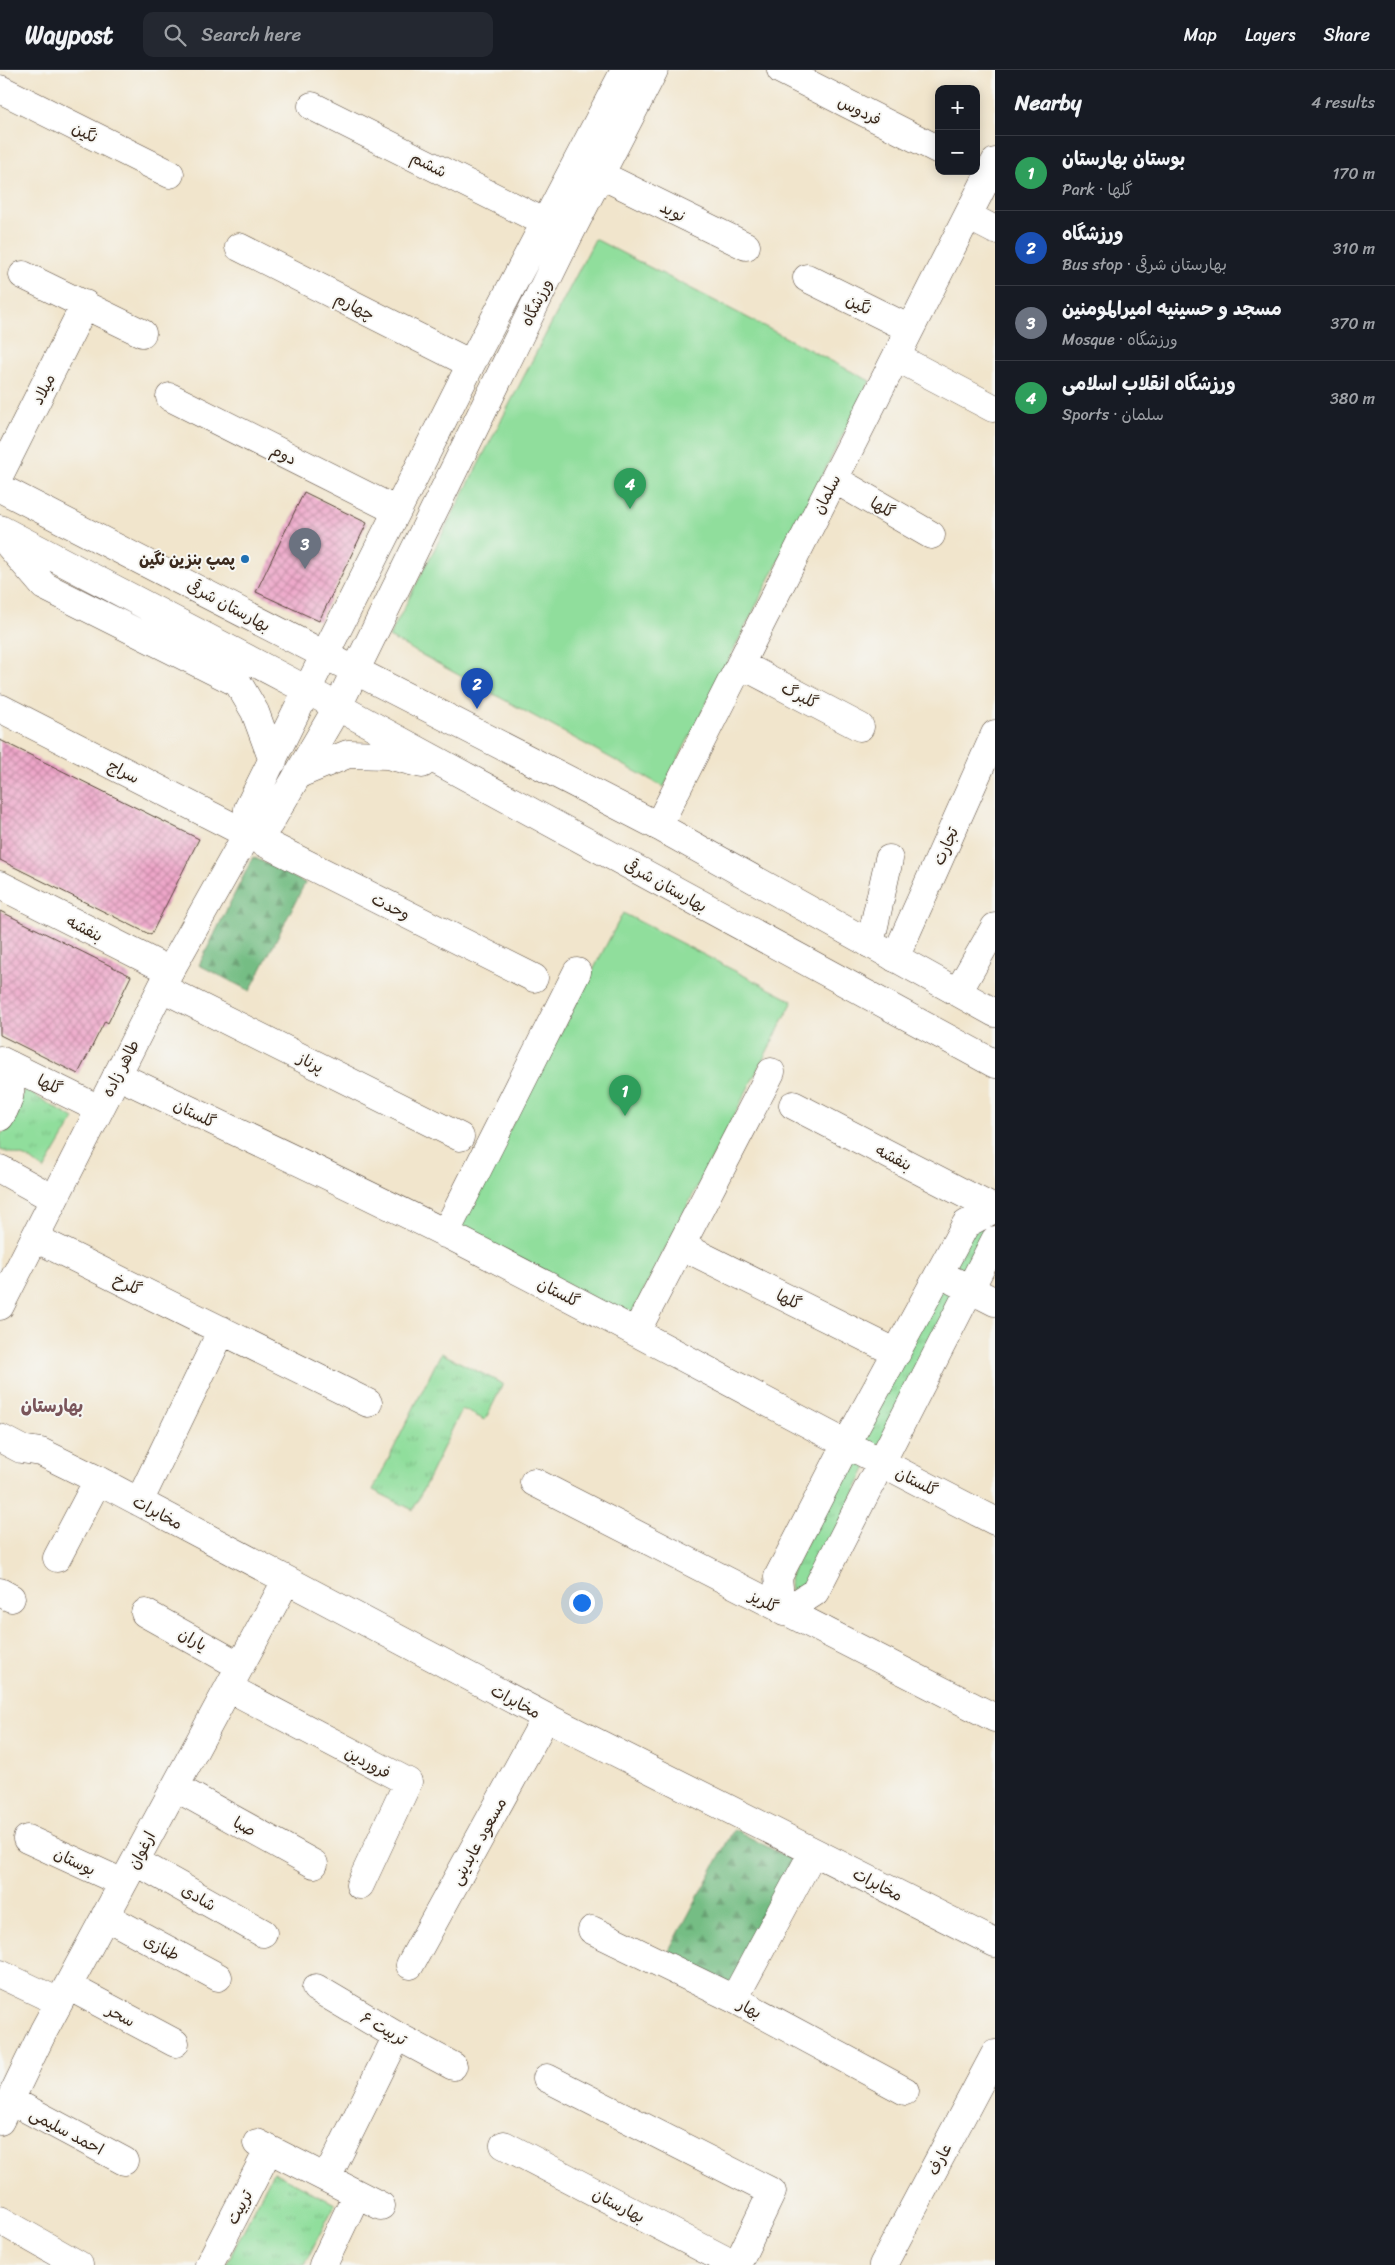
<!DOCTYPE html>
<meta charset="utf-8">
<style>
:root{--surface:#171b24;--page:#242831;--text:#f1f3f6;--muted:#9ea1a6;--line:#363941;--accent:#8c9099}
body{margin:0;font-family:Sriracha,"Playpen Sans Arabic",sans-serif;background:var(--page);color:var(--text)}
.controls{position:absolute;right:15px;top:15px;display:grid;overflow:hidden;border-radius:10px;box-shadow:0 2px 12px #0003}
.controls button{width:45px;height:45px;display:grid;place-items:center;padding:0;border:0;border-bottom:1px solid var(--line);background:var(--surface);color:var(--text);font:25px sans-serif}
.you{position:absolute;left:581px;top:1532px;width:18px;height:18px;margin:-12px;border:4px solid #fff;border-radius:50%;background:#1a73e8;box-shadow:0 0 0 8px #1a73e833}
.badge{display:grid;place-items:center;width:32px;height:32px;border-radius:50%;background:var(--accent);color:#fff;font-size:16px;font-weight:700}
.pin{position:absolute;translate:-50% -41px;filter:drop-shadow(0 1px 2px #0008)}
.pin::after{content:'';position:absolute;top:26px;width:18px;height:15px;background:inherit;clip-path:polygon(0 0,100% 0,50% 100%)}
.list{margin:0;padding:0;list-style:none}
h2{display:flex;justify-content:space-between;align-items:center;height:65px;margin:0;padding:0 20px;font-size:21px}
h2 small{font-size:16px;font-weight:400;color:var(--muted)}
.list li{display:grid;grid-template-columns:32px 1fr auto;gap:15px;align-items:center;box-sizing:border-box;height:75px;padding:0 20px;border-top:1px solid var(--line)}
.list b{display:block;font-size:19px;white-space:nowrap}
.list p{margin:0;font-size:16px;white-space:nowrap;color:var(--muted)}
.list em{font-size:16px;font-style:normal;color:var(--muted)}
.icon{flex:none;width:28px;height:28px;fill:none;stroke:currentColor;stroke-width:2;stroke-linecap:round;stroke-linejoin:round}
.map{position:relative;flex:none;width:995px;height:2195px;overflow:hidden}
header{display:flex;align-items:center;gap:30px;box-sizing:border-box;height:70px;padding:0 25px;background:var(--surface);border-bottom:1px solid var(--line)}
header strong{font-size:24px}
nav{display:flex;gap:28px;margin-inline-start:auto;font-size:18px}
.search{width:350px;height:45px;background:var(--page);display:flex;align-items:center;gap:12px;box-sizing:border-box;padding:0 18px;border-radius:10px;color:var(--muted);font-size:19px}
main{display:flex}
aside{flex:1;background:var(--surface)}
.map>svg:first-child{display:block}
.grass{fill:url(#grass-tufts);stroke:#66845d}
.forest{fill:url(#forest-firs);stroke:#587451}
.park{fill:#90de9c;stroke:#66845d}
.building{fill:url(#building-cross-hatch)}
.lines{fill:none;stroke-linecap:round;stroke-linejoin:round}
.minor-casing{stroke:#564638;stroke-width:29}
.major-casing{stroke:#564638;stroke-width:29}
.minor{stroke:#fff;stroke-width:28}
.major{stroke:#fff;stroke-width:28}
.poi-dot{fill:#1f6fb2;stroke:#f6f6f2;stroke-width:2}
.labels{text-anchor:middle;stroke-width:4;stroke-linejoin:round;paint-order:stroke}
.street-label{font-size:16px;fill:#3b2a1e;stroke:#f6f6f2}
.poi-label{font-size:16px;font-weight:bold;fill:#3b2a1e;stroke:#f6f6f2;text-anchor:end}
.neighbourhood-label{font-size:18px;font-weight:bold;fill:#7a555a;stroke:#f6f6f2}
</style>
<header>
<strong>Waypost</strong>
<div class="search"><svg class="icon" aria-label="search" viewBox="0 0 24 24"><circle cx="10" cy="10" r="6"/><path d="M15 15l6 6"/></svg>Search here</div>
<nav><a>Map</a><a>Layers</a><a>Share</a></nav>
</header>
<main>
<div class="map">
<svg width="995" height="2195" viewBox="0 0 995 2195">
<defs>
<pattern id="grass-tufts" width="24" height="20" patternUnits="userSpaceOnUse" patternTransform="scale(1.25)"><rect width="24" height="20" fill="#90de9c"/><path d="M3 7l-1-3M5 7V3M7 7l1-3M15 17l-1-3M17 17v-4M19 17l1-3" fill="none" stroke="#7dbf86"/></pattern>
<pattern id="forest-firs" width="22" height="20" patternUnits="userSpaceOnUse" patternTransform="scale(1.25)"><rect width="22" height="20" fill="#74bd84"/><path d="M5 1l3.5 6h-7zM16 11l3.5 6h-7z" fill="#609a6b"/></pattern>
<pattern id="building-cross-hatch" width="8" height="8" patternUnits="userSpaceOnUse" patternTransform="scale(1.25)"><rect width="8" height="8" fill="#eea6c9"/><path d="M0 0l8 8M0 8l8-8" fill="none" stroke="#c287a3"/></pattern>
</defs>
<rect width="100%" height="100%" fill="#f6f6f2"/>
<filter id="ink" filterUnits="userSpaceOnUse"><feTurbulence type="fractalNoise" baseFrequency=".02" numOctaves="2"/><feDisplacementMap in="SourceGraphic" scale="10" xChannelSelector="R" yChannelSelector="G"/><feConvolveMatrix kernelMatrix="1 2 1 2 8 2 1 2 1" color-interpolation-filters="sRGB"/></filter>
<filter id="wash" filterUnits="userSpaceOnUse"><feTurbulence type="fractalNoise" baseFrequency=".0096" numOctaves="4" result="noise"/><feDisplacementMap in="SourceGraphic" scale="20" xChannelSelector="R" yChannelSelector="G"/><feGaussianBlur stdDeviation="1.12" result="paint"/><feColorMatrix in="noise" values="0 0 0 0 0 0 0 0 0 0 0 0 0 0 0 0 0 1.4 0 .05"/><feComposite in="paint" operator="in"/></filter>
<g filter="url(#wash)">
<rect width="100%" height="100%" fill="#f1e5cc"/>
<path class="grass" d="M24 1019 74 1049 44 1100 28 1088 0 1080V1065C14 1055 19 1035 24 1019Z
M986 1152 990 1166 968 1209 951 1199 972 1159Z
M942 1214 959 1223 877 1378 860 1369Z
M441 1283 503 1314 485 1350 462 1339 413 1440 373 1420Z
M850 1388 867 1397 809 1516 792 1525 789 1508Z
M273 2102 335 2134 304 2195H226Z"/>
<path class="forest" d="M253 787 305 813 250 921 199 895Z
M734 1759 800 1794 734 1916 669 1881Z"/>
<path class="park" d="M595 169 870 311 664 717 389 567Z
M623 843 793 931 630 1247 458 1158Z"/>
<g id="blocks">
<path class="building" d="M304 422 367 453 319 551 256 522Z
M0 670 199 769 151 865 0 790Z
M0 841 131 906 108 953 105 951 78 1004 0 965Z"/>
</g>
</g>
<g filter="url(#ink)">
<use href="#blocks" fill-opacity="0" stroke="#564638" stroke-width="1"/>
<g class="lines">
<g class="minor-casing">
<path id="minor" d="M781 0 939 80
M0 19 170 104
M312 36 546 153
M601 105 746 176
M968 146 995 160
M239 177 471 294
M23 205 142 263
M807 208 910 259
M896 287 993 338
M170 327 397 441
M0 404 85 234
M834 409 931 465
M740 594 860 657
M307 620 471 294 625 0
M338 636 568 167 654 0
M0 638 247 764 534 908
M658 756 995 92
M0 815 170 901
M870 874 889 789
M895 888 995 664
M162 918 460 1067
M958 922 995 857
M0 990 99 1039
M117 1005C227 1058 338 1109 447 1164 631 1257 811 1358 995 1451
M793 1035 994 1139
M0 1047C13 1026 12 1016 6 993
M0 1099 54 1129
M445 1164 577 902
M35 1168 368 1333
M682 1176 897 1283
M954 1211 995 1232
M636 1262 771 1002
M0 1368 21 1379 41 1382 98 1410 546 1647 995 1873
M534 1412 995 1648
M139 1432 222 1260
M57 1488 98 1410
M0 1522 11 1528
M781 1540 778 1507 846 1375 966 1154 994 1139
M784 1542 815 1522 995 1170
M145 1543 240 1596
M229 1618 408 1712 360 1815
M175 1717 314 1794
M27 1769 123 1813
M135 1791 263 1863
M105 1846 218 1907
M592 1860 734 1929 905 2021
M410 1895 546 1647
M0 1904 59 1932
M68 1916 175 1973
M316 1918 397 1966 453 1996
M734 1929 813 1782
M547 2008 772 2122 737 2195
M10 2030 124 2091
M0 2051 43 1962 286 1511
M257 2073 381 2136
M504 2075 735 2195
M327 2108 397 1966
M0 2150 79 2195
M209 2195 269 2079
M323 2195 357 2124"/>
</g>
<g class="major-casing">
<path id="major" d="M0 418 658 756 995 943
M0 459 307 620 995 994
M1 466 44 516 238 613 255 642 273 691
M299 704 348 684 387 685 422 694
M247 764 269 754 338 636
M0 1236 170 901 247 764 248 739 307 620
M883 2195 995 1984"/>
</g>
<use href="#minor" class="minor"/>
<use href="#major" class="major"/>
</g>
</g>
<circle class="poi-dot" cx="245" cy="489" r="5"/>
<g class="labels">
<g class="street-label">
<text transform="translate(860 40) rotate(27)" y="6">فردوس</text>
<text transform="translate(85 62) rotate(27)" y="6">نگین</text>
<text transform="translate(429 94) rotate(27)" y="6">ششم</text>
<text transform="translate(673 141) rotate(26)" y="6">نوید</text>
<text transform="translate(536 232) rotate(-64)" y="6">ورزشگاه</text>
<text transform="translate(859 234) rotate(27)" y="6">نگین</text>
<text transform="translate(355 236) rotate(27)" y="6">چهارم</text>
<text transform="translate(43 319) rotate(-63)" y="6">میلاد</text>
<text transform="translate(284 384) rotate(27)" y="6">دوم</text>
<text transform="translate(826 424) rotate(-63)" y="6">سلمان</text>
<text transform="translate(883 437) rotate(30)" y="6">گلها</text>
<text transform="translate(229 535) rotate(28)" y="6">بهارستان شرقی</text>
<text transform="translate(800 625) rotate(27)" y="6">گلبرگ</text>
<text transform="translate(124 701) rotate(27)" y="6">سراج</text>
<text transform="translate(945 776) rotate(-66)" y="6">تجارت</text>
<text transform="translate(666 815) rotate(29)" y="6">بهارستان شرقی</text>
<text transform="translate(391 836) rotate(26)" y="6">وحدت</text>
<text transform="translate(85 858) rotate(27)" y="6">بنفشه</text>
<text transform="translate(311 992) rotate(26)" y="6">پرناز</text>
<text transform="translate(120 998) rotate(-63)" y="6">طاهر زاده</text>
<text transform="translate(50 1014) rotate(26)" y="6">گلها</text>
<text transform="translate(195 1043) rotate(26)" y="6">گلستان</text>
<text transform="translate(894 1087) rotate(27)" y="6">بنفشه</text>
<text transform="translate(128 1214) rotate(26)" y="6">گلرخ</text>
<text transform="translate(559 1222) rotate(27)" y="6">گلستان</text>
<text transform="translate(789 1229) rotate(26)" y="6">گلها</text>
<text transform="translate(917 1411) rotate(27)" y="6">گلستان</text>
<text transform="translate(158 1442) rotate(28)" y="6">مخابرات</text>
<text transform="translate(764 1531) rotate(28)" y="6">گلریز</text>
<text transform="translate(193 1569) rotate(29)" y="6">یاران</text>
<text transform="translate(516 1631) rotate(28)" y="6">مخابرات</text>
<text transform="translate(368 1692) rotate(28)" y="6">فروردین</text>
<text transform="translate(245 1756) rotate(29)" y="6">صبا</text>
<text transform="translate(478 1771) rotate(-61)" y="6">مسعود عابدینی</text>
<text transform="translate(141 1780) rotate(-62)" y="6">ارغوان</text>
<text transform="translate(75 1791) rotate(25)" y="6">بوستان</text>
<text transform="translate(878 1814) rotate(27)" y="6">مخابرات</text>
<text transform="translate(199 1827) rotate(30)" y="6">شادی</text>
<text transform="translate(162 1877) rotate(28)" y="6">طنازی</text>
<text transform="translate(750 1938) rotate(28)" y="6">بهار</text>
<text transform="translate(121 1945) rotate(28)" y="6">سحر</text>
<text transform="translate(384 1958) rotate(30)" y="6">تربیت ۶</text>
<text transform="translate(67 2061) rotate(28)" y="6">احمد سلیمی</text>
<text transform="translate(939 2089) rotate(-62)" y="6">عارف</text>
<text transform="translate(619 2135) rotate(27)" y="6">بهارستان</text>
<text transform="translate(239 2137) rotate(-62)" y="6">تربیت</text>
</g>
<g class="poi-label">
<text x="235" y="495">پمپ بنزین نگین</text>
</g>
<g class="neighbourhood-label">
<text x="52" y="1342">بهارستان</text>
</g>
</g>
</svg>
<div class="controls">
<button>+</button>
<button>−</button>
</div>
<div class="you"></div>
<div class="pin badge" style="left:625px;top:1046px;background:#2e9e5b">1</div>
<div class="pin badge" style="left:477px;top:639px;background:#1a4fb4">2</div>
<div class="pin badge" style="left:305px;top:499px;background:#6b7280">3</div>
<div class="pin badge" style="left:630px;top:439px;background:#2e9e5b">4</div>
</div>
<aside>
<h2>Nearby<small>4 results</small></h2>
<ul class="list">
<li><span class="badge" style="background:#2e9e5b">1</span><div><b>بوستان بهارستان</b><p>Park · گلها</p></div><em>170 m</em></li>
<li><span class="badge" style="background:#1a4fb4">2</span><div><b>ورزشگاه</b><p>Bus stop · بهارستان شرقی</p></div><em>310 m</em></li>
<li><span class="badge" style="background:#6b7280">3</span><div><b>مسجد و حسینیه امیرالمومنین</b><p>Mosque · ورزشگاه</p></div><em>370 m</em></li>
<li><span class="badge" style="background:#2e9e5b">4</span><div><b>ورزشگاه انقلاب اسلامی</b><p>Sports · سلمان</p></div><em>380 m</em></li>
</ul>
</aside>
</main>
